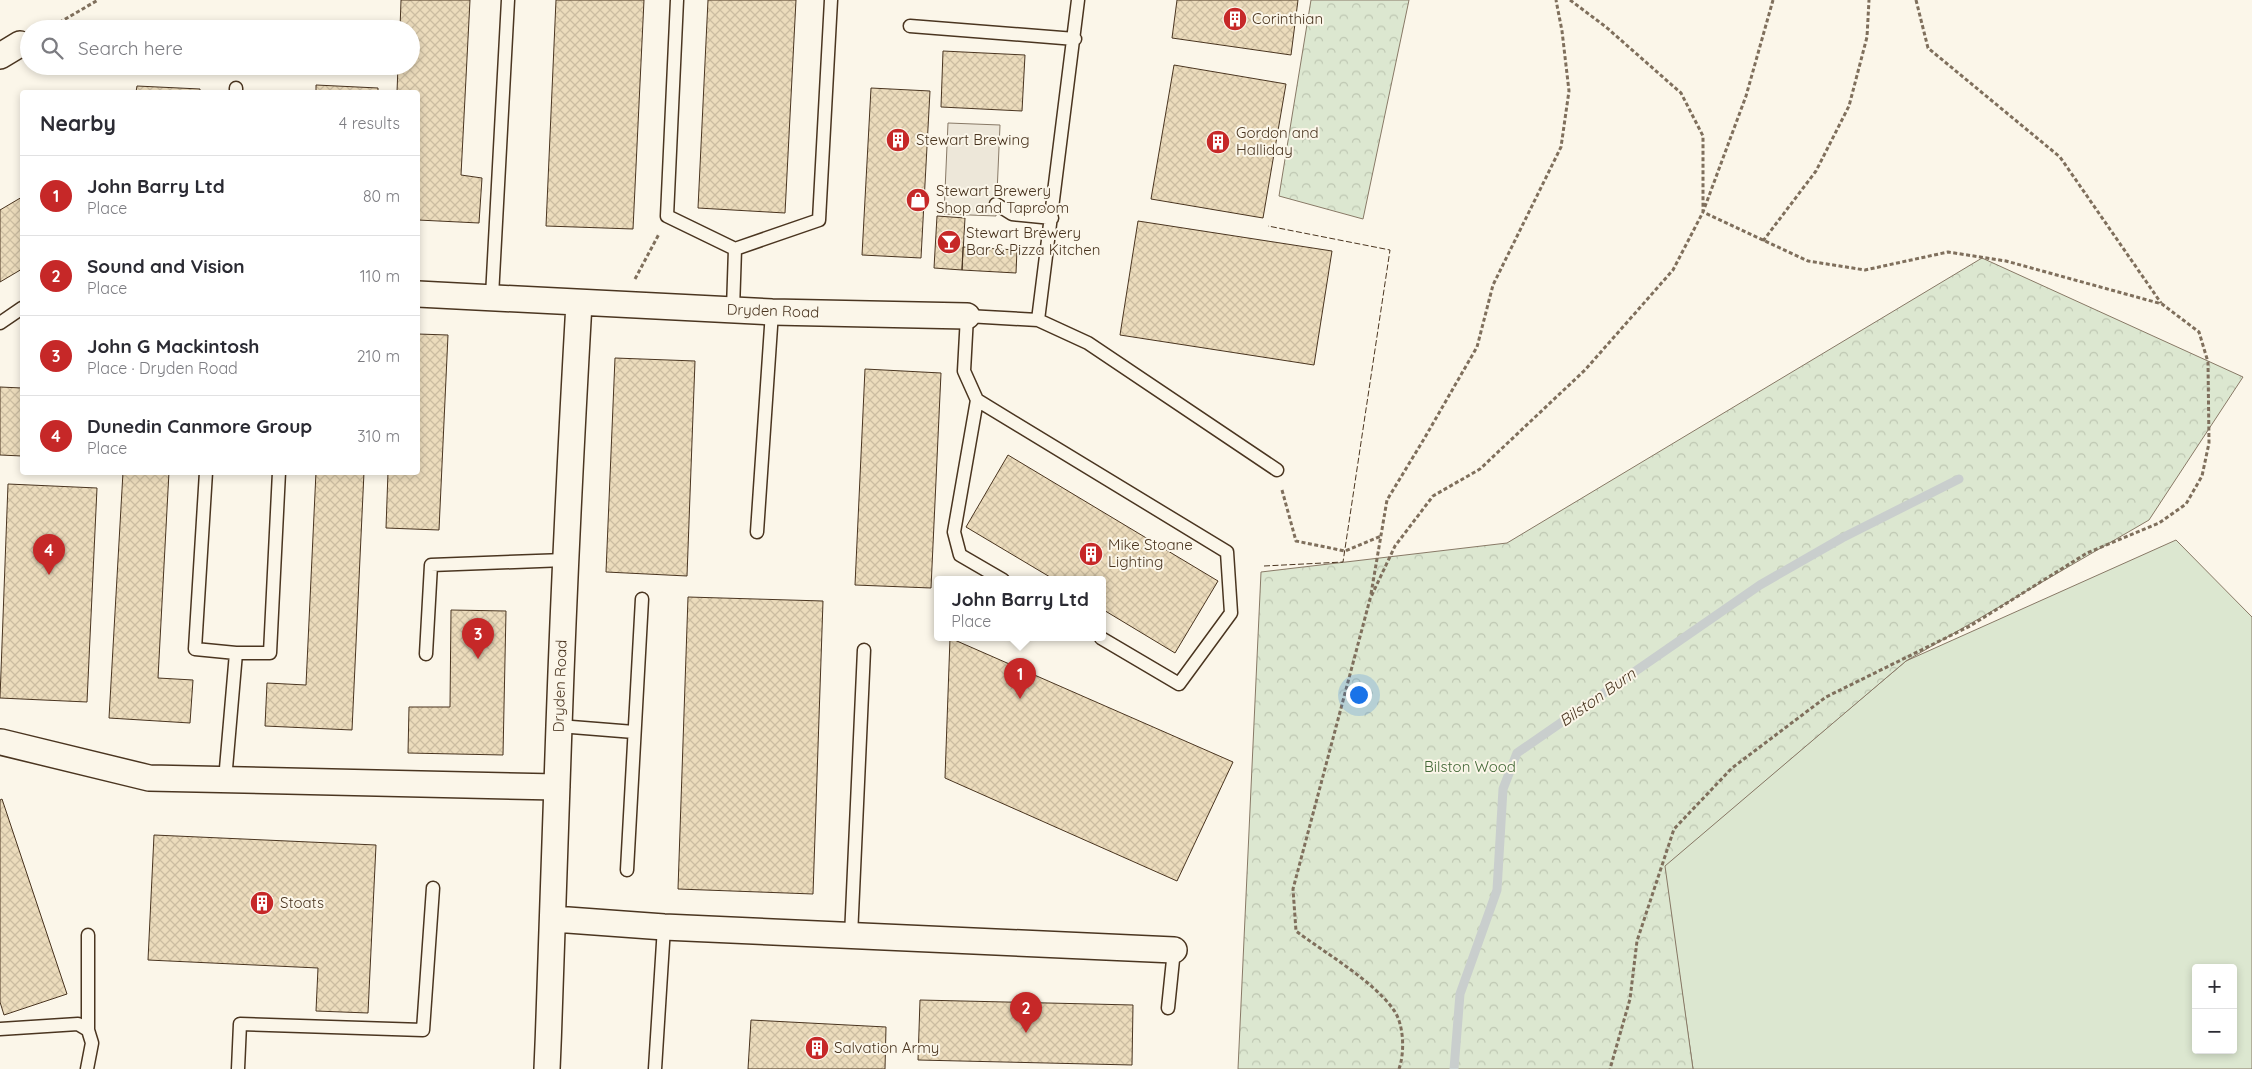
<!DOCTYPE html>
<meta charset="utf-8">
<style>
:root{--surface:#fff;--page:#f7f7f7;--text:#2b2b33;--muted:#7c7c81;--line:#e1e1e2;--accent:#c62828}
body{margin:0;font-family:Quicksand,sans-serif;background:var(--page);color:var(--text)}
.controls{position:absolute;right:15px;bottom:15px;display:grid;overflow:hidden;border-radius:5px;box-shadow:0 2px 8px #0003}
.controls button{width:45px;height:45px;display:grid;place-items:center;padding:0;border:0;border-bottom:1px solid var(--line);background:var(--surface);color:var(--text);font:25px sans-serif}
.you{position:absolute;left:1358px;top:694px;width:18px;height:18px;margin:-12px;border:4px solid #fff;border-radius:50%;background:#1a73e8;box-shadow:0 0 0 8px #1a73e833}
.badge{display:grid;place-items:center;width:32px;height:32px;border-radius:50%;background:var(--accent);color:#fff;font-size:16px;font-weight:700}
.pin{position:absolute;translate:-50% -41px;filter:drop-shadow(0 1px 2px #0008)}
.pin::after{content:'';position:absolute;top:26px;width:18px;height:15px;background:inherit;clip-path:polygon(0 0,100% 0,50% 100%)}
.popup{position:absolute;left:934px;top:576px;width:172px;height:65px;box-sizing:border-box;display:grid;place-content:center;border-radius:5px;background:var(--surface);filter:drop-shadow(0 1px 4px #0005);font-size:16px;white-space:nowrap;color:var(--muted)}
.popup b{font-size:19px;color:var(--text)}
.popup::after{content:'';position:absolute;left:50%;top:100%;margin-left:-10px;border:10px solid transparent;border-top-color:var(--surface)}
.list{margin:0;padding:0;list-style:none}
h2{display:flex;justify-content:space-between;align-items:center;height:65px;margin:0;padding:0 20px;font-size:21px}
h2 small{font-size:16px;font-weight:400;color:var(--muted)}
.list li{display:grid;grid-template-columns:32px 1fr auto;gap:15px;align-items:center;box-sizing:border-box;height:80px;padding:0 20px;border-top:1px solid var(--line)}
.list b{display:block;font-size:19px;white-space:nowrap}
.list p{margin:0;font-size:16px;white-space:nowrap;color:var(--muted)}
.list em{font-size:16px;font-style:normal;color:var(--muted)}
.icon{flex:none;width:28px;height:28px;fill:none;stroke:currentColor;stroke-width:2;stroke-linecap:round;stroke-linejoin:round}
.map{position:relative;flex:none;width:2252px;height:1069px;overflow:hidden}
.search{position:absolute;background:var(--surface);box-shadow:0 2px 8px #0003;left:20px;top:20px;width:400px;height:55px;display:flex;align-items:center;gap:12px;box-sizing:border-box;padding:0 18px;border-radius:28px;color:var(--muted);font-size:19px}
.panel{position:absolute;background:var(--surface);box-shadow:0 2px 8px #0003;left:20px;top:90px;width:400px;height:385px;border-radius:5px}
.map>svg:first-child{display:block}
.grass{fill:#dce7d0;stroke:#887966;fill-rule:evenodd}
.forest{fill:url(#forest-crowns);stroke:#887966}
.parking{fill:#ede7d9;stroke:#887966}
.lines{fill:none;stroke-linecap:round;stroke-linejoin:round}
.stream{stroke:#c9cecd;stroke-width:9}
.building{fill:url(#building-cross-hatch);stroke:#4a3520}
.lane-casing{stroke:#4a3520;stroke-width:15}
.street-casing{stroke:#4a3520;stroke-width:28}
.path{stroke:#7f6f5c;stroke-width:3;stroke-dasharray:4 2.5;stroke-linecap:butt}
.lane{stroke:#fbf6e9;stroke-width:12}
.street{stroke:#fbf6e9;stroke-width:25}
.fence{stroke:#4a3520;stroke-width:1;stroke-dasharray:6 2.5;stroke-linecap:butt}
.labels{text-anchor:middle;stroke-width:4;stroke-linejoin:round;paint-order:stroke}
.poi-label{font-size:15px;fill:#4a3520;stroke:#fbf6e9;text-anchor:start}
.street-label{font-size:15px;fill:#4a3520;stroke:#fbf6e9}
.park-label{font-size:15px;fill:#436837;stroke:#fbf6e9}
.water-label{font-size:16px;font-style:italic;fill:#4a3520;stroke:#fbf6e9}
</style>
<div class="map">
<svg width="2252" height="1069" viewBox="0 0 2252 1069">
<defs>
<pattern id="forest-crowns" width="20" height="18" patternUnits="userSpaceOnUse" patternTransform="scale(1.25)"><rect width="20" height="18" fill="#dce7d0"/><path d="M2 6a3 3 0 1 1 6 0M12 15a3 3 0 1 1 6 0" fill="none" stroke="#bec7b2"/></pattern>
<pattern id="building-cross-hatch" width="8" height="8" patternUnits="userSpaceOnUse" patternTransform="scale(1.25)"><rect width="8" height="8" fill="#ecdcbc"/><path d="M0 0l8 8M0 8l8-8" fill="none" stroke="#ccbda1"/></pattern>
</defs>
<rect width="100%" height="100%" fill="#fbf6e9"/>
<path class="grass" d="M2176 540 2252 617V1069H1693L1664 866 1906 661ZM2196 968H2233V1050H2196Z"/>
<path class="forest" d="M1311 0H1409L1363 219 1279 196Z
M1982 258 2243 377 2149 520 1906 661 1665 866 1693 1069H1238L1261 572 1507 543Z"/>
<path class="parking" d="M948 123 1000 125 996 216 944 214Z"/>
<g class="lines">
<path class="stream" d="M1454 1069 1460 994 1497 890 1503 789 1517 753 1760 585 1842 538 1959 479"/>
</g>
<path class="building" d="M401 0H470L461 175 482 178 479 223 418 220V92H397L398 66H411V29H400Z
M556 0H644L633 229 546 226Z
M708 0H796L785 213 698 208Z
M1177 0H1298L1291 55 1172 38Z
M943 51 1025 55 1022 111 941 107Z
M1174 65 1286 84 1263 218 1151 199Z
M316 85 378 88V92H316Z
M137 86 200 89V92H136Z
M871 88 930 91 921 258 862 255Z
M22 197V269L0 282V210Z
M937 216 965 218 962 270 934 268Z
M1138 221 1332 251 1314 365 1120 335Z
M963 247 1017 250 1016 273 962 270Z
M418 334 448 335 439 530 386 528 388 472H418Z
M615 358 695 361 687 576 606 572Z
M865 369 941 373 931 588 855 585Z
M0 387 22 388V456L0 455Z
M1008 455 1218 581 1175 653 1102 609V580H1055L966 527Z
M123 472H169L158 678 193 680 190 723 109 718Z
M316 472H364L352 730 265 726 267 683 306 685Z
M8 484 97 488 87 702 0 698Z
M688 597 823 601 813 894 678 889Z
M451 610 506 611 503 755 408 753 409 707H450Z
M950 638 1233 762 1177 881 945 778Z
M2 799 67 994 4 1015 0 1002V800Z
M154 835 376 845 368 1013 316 1011 318 968 148 960Z
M920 1000 1133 1005 1132 1065 918 1060Z
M751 1020 886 1027 885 1069H748Z"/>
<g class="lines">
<g class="lane-casing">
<path id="lane" d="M677 0 667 216 735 249 819 220 831 0
M1078 0 1038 320 967 316 964 371 977 400 1227 552 1231 613 1179 684 1101 638
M910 26 1075 39
M236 92V88
M996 204 1012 214 1052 218
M492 296 508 0
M733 309 735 249
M1038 320 1088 343 1277 470
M0 323 22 308
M977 400 954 532 960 555 1003 580
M206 472 195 649 236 653 225 780
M757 532 772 312
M236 653H270L279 472
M426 654 431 565 565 560
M559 726 634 732
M627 870 642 599
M851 936 864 650
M1168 1008 1174 950
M0 1029 78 1024 88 1030 92 1043 87 1069
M88 1030V935
M238 1069 240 1024 423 1030 433 888
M655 1069 664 927"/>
</g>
<g class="street-casing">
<path id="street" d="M0 56 20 44
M418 294 772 312 967 316
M1 742 149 778 557 787
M554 919 664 927 1174 950
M547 1069C552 955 554 841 559 726 564 585 571 444 579 303"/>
</g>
<path class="path" d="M1570 0 1606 27 1681 93 1703 136V212L1808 261 1865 270 1948 252 2006 261 2162 304 2199 332 2208 362 2209 443 2202 476 2186 504 2159 523 2087 553 1970 626 1826 697 1732 768 1674 829 1637 941 1630 999 1610 1069
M1916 0 1928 48 2060 157 2161 303
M48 29 98 0
M1763 241 1816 171 1849 106 1867 37 1869 0
M635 279 659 234
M1282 490 1296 541 1345 551 1381 536
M1371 594 1387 500 1424 439 1477 347 1493 285 1561 147 1569 91 1562 31 1556 0
M1399 1069C1405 1052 1404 1023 1393 1009 1372 980 1325 953 1296 931L1293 889 1370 599 1395 546 1433 496 1480 469 1585 370 1673 270 1703 212 1746 96 1773 0"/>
<use href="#lane" class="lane"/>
<use href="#street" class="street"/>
<path class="fence" d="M1264 566 1343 562 1390 250 1268 226"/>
</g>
<defs>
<g id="building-disc" transform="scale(1.25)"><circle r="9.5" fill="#c62828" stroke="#fbf6e9"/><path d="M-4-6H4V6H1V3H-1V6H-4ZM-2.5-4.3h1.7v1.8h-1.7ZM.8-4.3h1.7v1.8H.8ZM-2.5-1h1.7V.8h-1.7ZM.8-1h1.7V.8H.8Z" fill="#fff"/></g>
<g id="shop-disc" transform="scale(1.25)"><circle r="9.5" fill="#c62828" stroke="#fbf6e9"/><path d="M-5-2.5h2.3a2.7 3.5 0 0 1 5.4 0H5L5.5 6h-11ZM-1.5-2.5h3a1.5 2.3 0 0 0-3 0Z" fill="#fff"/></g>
<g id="bar-disc" transform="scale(1.25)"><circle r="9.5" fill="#c62828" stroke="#fbf6e9"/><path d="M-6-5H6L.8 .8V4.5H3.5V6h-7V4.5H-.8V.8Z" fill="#fff"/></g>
</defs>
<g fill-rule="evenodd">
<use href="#building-disc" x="1235" y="19"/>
<use href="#building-disc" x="898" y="140"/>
<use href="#building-disc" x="1218" y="142"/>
<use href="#shop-disc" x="918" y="200"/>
<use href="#bar-disc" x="949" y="242"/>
<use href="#building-disc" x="1091" y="554"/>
<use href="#building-disc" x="262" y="903"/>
<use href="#building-disc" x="817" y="1048"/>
</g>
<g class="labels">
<g class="poi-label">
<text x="1252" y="24">Corinthian</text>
<text x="1236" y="138">Gordon and<tspan x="1236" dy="17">Halliday</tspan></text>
<text x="916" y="145">Stewart Brewing</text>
<text x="936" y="196">Stewart Brewery<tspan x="936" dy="17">Shop and Taproom</tspan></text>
<text x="966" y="238">Stewart Brewery<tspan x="966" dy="17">Bar &amp; Pizza Kitchen</tspan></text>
<text x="1108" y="550">Mike Stoane<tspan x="1108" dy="17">Lighting</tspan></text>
<text x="280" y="908">Stoats</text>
<text x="834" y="1053">Salvation Army</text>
</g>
<g class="street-label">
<text transform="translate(773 311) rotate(2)" y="5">Dryden Road</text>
<text transform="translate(560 686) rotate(-88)" y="5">Dryden Road</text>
</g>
<g class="park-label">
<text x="1470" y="772">Bilston Wood</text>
</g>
<g class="water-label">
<text transform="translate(1597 697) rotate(-35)" y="6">Bilston Burn</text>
</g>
</g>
</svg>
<div class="controls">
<button>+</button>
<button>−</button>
</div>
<div class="you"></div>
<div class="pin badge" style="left:1020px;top:699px">1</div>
<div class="popup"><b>John Barry Ltd</b>Place</div>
<div class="pin badge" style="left:1026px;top:1033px">2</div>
<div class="pin badge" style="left:478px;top:659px">3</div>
<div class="pin badge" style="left:49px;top:575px">4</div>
<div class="search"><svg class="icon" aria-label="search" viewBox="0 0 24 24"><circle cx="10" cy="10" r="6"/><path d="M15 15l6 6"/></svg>Search here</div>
<section class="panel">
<h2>Nearby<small>4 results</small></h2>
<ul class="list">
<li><span class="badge">1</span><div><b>John Barry Ltd</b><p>Place</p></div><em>80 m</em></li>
<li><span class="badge">2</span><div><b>Sound and Vision</b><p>Place</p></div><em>110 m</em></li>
<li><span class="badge">3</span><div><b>John G Mackintosh</b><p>Place · Dryden Road</p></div><em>210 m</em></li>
<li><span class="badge">4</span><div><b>Dunedin Canmore Group</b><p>Place</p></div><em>310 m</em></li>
</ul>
</section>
</div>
